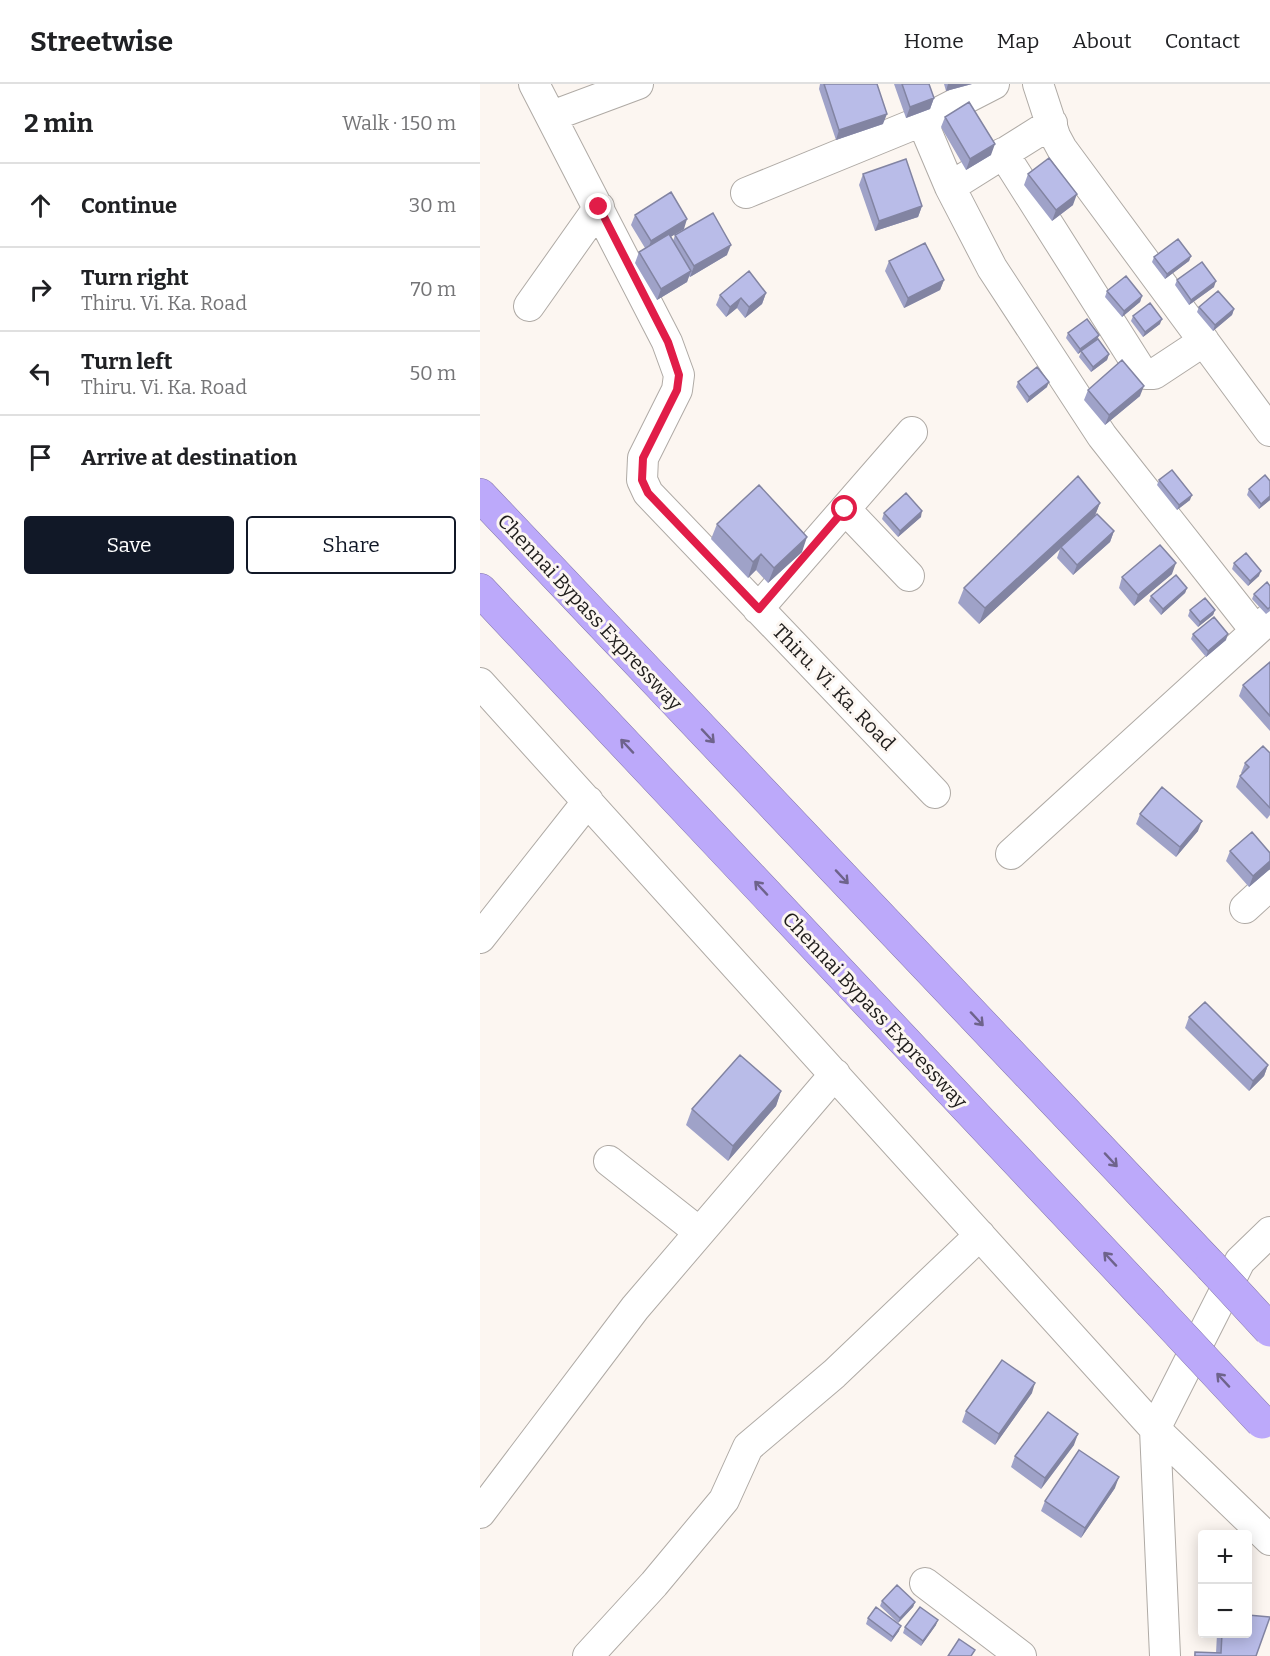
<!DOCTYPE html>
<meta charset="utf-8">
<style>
:root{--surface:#fff;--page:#f2f2f2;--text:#202124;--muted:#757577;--line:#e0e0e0;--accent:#111827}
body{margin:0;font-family:Bitter,serif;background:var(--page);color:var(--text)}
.controls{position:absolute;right:18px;bottom:18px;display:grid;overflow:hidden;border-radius:6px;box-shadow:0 3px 15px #0003}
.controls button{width:54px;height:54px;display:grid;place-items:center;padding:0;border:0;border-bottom:2px solid var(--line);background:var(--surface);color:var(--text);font:30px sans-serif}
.stop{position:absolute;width:18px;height:18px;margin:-14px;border:4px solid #e11d48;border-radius:50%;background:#fff}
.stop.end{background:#e11d48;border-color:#fff;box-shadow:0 2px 6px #0008}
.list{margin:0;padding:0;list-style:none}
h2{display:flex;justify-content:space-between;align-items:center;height:78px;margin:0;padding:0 24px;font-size:26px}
h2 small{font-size:20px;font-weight:400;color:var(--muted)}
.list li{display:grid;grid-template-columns:39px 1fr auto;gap:18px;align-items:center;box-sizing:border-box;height:84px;padding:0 24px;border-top:2px solid var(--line)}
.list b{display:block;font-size:22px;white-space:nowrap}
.list p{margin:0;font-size:20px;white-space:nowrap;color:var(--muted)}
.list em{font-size:20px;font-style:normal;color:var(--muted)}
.actions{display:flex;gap:12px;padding:18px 24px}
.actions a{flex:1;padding:14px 0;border:2px solid var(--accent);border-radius:6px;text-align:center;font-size:21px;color:var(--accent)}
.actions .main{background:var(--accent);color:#fff}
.icon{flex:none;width:33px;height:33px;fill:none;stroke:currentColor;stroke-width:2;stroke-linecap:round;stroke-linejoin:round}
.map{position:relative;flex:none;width:790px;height:1572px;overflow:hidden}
header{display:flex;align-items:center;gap:36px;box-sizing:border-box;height:84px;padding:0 30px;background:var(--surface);border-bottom:2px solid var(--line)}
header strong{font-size:28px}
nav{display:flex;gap:33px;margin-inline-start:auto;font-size:21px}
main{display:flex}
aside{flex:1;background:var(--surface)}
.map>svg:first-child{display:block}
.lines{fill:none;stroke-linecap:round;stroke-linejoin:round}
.minor-casing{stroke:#afaaa5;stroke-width:32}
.highway-casing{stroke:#8578ac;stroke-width:34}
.minor{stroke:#fff;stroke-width:30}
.highway{stroke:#bca9fa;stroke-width:33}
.highway-bridge-casing{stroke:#8578ac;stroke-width:34;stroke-linecap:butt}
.highway-bridge{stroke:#bca9fa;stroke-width:33}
.wall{fill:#9fa2c8}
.shaded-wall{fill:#8284a2}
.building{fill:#b9bce8;stroke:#8284a2;stroke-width:1.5}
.oneway{stroke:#6e638b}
.route{stroke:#e11d48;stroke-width:8}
.labels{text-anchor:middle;stroke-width:6;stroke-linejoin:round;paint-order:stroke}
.street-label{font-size:20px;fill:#1f1d1c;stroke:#fcf6f1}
</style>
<header>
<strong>Streetwise</strong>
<nav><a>Home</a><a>Map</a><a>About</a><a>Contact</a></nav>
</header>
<main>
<aside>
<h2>2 min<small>Walk · 150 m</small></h2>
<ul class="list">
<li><svg class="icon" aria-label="ahead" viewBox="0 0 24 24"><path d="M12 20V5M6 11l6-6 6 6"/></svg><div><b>Continue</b></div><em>30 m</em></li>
<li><svg class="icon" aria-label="right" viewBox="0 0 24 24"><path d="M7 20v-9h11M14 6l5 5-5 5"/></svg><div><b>Turn right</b><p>Thiru. Vi. Ka. Road</p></div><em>70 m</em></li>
<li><svg class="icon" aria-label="left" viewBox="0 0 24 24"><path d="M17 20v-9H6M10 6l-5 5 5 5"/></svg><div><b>Turn left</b><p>Thiru. Vi. Ka. Road</p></div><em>50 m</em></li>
<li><svg class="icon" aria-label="arrive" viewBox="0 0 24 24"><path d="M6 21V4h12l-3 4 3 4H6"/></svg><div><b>Arrive at destination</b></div></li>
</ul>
<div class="actions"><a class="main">Save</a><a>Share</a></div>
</aside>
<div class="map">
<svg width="790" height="1572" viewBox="0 0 790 1572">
<rect width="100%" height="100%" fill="#fcf6f1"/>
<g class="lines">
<g class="minor-casing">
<path id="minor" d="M54 0 187 258 199 291 197 306 163 374 162 396 168 409 455 709
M558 0 575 52 582 65 790 347
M72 32 158 0
M442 37 470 103 512 184 622 352 775 546
M523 69 660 285 666 290H674L724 257
M470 103 572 39
M266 109 442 37 514 0
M49 222 119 123
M365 425 429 492
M278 525 432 348
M0 599 675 1345 790 1456
M531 770 790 534
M765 824 790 801
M0 854 108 717
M129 1077 219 1148
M0 1429 155 1224 355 990
M445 1499 541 1572
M108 1572 174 1500 244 1416 268 1363 354 1290 500 1151
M685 1572 675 1345 760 1177 790 1148"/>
</g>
<g class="highway-casing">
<path id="highway" d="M0 411 731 1182
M0 506 670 1218"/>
</g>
<use href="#minor" class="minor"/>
<use href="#highway" class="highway"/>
<g class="highway-bridge-casing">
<path id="highway-bridge" d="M731 1182 790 1246
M670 1218 782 1338"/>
</g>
<use href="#highway-bridge" class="highway-bridge"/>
</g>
<path class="wall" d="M340 0H344L403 40 356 56 339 5Z
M414 0H449L454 14 450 25 426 34Z
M464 0H492L466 7Z
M465 33 511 71 486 86 461 43Z
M383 90 442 122 438 133 395 147 379 101Z
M548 90 593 121 572 137 544 101Z
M155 131 204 145 190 153 193 157 195 151 247 171 210 193 209 192 207 198 177 216 155 179 159 168 165 164 151 141Z
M711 172 709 177 685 195 672 178 674 173Z
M409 177 464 196 460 206 424 224 405 187Z
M697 196 734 203 709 221 695 201Z
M627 207 662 212 660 218 642 233 625 213Z
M286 209 282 220 265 234 257 224 246 233 236 221 240 211Z
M719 223 754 225 752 231 733 247 717 228Z
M653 232 680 240 663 253 651 237Z
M588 249 619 251 617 256 629 270 627 276 611 288 599 273 601 268 598 270 586 254Z
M538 298 567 303 547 319 536 303Z
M608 306 660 312 625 341 604 316Z
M679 396 710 416 697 426 677 401Z
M790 397V416L779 425 767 411 769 405Z
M620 419 615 431 634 447 630 458 593 491 577 474 580 465 499 540 478 519 484 504Z
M404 429 441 433 418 453 402 435Z
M237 440 322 468 288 499 276 486 268 494 231 455Z
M754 479 779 492 768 502 752 485Z
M692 490 654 522 639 504 642 493Z
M790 502V527L786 530 772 515 774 510Z
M707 504 705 509 681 531 669 517 671 512Z
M710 526H735L733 531 718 543 708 532Z
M713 550 746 556 726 573 711 555Z
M790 578V647L759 612 763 601Z
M790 669V731L787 735 756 703 760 692 762 690 761 689 765 679Z
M660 730 718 747 696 773 656 740Z
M750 767 790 769V785L769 803 746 777Z
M709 933 788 981 784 992 769 1007 705 944Z
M301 1007 296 1022 248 1077 206 1041 212 1025Z
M552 1309 515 1361 482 1338 486 1327Z
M594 1361 561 1405 531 1383 535 1372Z
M635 1404 601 1454 561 1427 565 1417Z
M402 1517 435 1518 433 1523 418 1539 400 1522Z
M388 1534 419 1547 411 1558 386 1540Z
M456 1541 441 1562 423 1549 425 1543Z
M737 1550H768L776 1572H714L715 1568 736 1569Z"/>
<path class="shaded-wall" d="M468 0H492L466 7Z
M454 14 450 25 426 34 430 23Z
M407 30 403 40 356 56 359 46Z
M515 60 511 71 486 86 490 75Z
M597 110 593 121 572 137 576 126Z
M442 122 438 133 395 147 399 137Z
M207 135 204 145 167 167 171 157Z
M251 161 247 171 210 193 214 182Z
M711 172 709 177 685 195 687 190Z
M211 187 207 198 177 216 181 205Z
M464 196 460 206 424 224 428 214Z
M736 197 734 203 709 221 711 216Z
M286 209 282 220 265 234 269 223Z
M662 212 660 218 642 233 644 227Z
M261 214 257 224 246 233 250 223Z
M754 225 752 231 733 247 735 241Z
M682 235 680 240 663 253 665 248Z
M619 251 617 256 598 270 600 265Z
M629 270 627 276 611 288 613 283Z
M569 298 567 303 547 319 549 313Z
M664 302 660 312 625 341 629 331Z
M712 411 710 416 697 426 699 421Z
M790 412V416L779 425 781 420Z
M620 419 614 434 581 463 580 465 499 540 505 524Z
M442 427 441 433 418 453 420 447Z
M634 447 630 458 593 491 597 481Z
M327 453 322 468 288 499 294 484Z
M281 470 276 486 268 494 273 478Z
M696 479 692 490 654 522 658 511Z
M781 487 779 492 768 502 770 497Z
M707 504 705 509 681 531 683 525Z
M735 526 733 531 718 543 720 538Z
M748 550 746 556 726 573 728 567Z
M722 737 718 747 696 773 700 763Z
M790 777V785L769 803 773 792Z
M788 981 784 992 769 1007 773 997Z
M301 1007 296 1022 248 1077 253 1062Z
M555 1299 552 1309 515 1361 519 1350Z
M598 1350 594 1361 561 1405 565 1394Z
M639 1393 635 1404 601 1454 605 1444Z
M435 1518 433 1523 418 1539 420 1534Z
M458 1536 456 1541 441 1562 443 1557Z
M421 1542 419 1547 411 1558 413 1553Z"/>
<path class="building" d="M344 0H397L407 30 359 46Z
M422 0H449L454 14 430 23Z
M489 18 515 60 490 75 465 33Z
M569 74 597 110 576 126 548 90Z
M426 75 442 122 399 137 383 90Z
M191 108 207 135 171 157 155 131Z
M233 129 251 161 214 182 195 151Z
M189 150 211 187 181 205 159 168Z
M698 155 711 172 687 190 674 173Z
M445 159 464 196 428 214 409 177Z
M722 178 736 197 711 216 697 196Z
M269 187 286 209 269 223 261 214 250 223 240 211Z
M646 192 662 212 644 227 627 207Z
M738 207 754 225 735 241 719 223Z
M670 219 682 235 665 248 653 232Z
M607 235 619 251 600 265 588 249Z
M618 255 629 270 613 283 601 267Z
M642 276 664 302 629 331 608 306Z
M557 283 569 298 549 313 538 298Z
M692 386 712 411 699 421 679 396Z
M785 391 790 397V412L781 420 769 405Z
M598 392 620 419 505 524 484 504Z
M279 401 327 453 294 484 281 470 273 478 237 440Z
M426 409 442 427 420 447 404 429Z
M617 430 634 447 597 481 581 463Z
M680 461 696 479 658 511 642 493Z
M766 469 781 487 770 497 754 479Z
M696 491 707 504 683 525 671 512Z
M787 498 790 502V523L788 525 774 510Z
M725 514 735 526 720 538 710 526Z
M734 533 748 550 728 567 713 550Z
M790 578V632L763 601Z
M783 662 790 669V724L760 692 769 683 765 679Z
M682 703 722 737 700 763 660 730Z
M772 748 790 769V777L773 792 750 767Z
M725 918 788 981 773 997 709 933Z
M260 971 301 1007 253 1062 212 1025Z
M522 1276 555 1299 519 1350 486 1327Z
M568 1328 598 1350 565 1394 535 1372Z
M599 1366 639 1393 605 1444 565 1417Z
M417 1501 435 1518 420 1534 402 1517Z
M396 1523 421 1542 413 1553 388 1534Z
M440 1523 458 1536 443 1557 425 1543Z
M768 1531 790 1533 776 1572H715V1568L741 1569 742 1550H768Z
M479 1555 495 1566 491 1572H468Z"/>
<defs><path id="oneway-shaft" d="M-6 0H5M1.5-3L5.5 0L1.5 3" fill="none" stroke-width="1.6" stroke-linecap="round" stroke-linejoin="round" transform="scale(1.5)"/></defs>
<g class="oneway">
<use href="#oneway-shaft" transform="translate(228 652) rotate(47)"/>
<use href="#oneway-shaft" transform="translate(147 662) rotate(-133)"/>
<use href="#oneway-shaft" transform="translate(362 793) rotate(47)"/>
<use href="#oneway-shaft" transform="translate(281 804) rotate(-133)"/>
<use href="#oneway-shaft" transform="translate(497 935) rotate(47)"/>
<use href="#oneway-shaft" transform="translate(631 1076) rotate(47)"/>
<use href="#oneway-shaft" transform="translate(630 1175) rotate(-133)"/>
<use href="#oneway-shaft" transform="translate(743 1296) rotate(-133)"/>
</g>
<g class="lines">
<path class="route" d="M119 123 188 258 199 291 197 306 163 374 162 396 168 409 279 525 365 425"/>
</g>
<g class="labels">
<g class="street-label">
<text transform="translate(110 528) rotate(47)" y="7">Chennai Bypass Expressway</text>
<text transform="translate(354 603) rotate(46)" y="7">Thiru. Vi. Ka. Road</text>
<text transform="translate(395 926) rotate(47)" y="7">Chennai Bypass Expressway</text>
</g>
</g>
</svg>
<div class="controls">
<button>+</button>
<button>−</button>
</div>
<div class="stop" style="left:365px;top:425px"></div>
<div class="stop end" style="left:119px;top:123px"></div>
</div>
</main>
